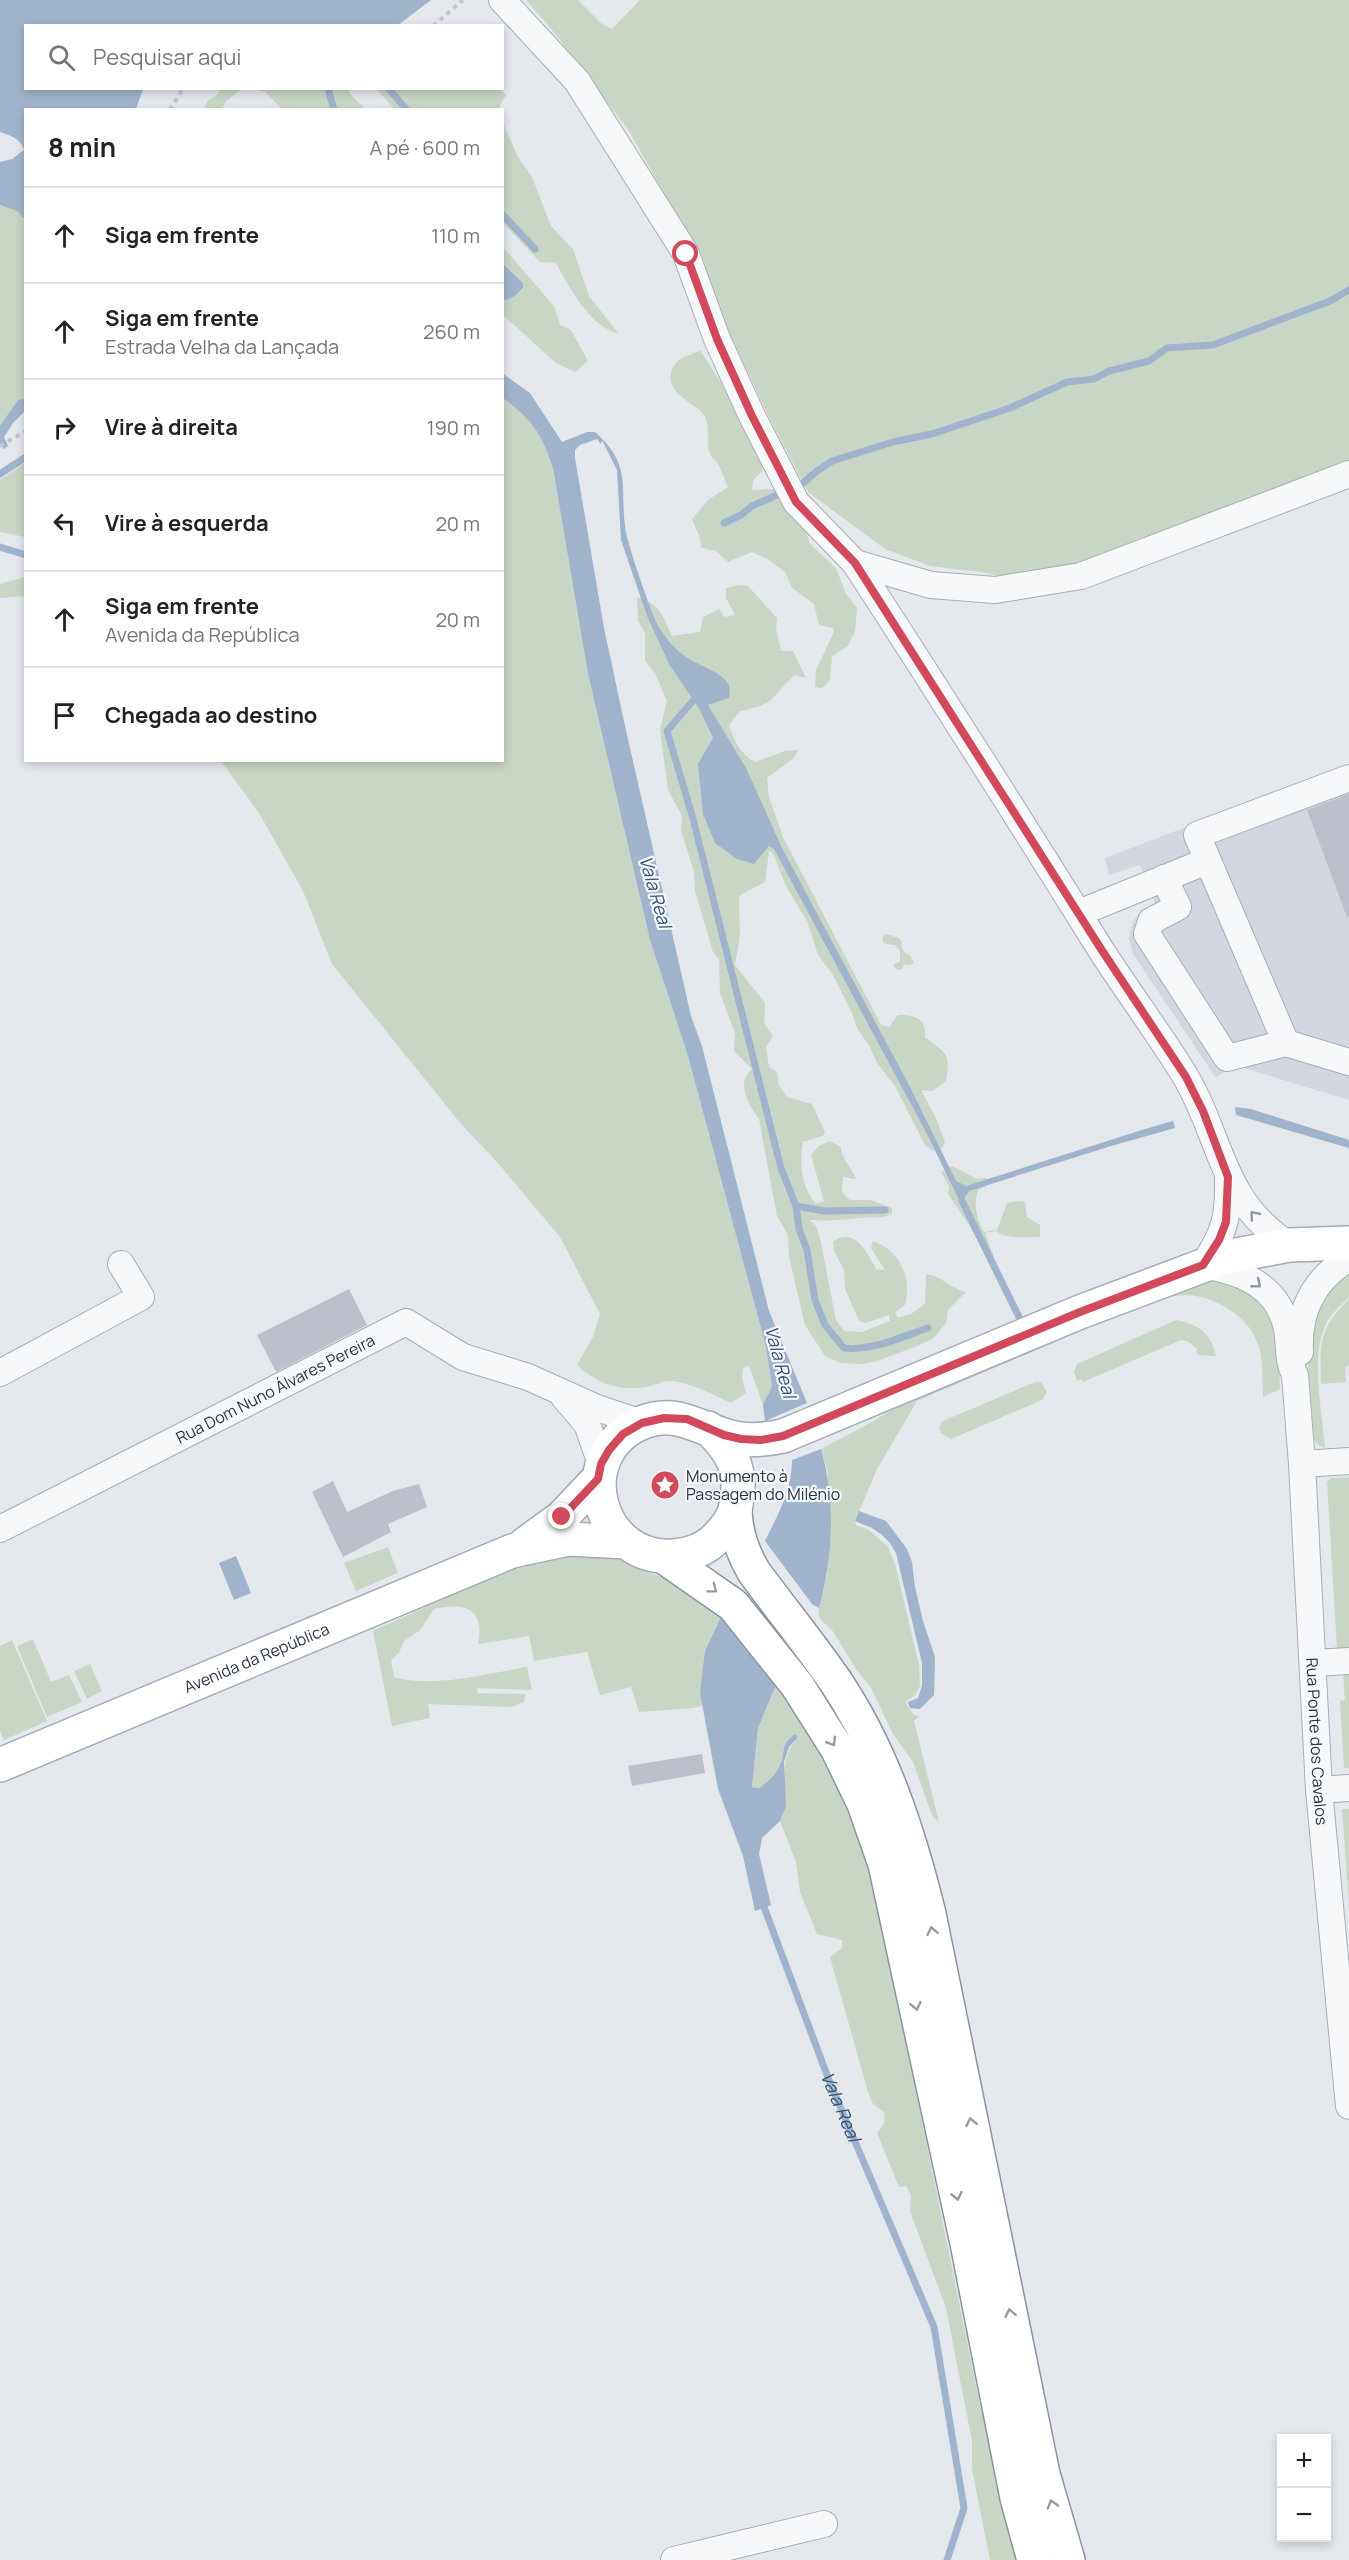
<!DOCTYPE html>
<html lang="pt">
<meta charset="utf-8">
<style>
:root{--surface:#fff;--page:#f2f2f2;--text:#222;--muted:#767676;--line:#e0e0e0}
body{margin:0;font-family:Manrope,sans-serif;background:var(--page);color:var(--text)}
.controls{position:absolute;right:18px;bottom:18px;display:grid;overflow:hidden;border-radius:0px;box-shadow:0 3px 9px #0003}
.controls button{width:54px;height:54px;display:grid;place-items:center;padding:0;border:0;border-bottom:2px solid var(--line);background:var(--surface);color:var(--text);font:30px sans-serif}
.stop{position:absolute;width:18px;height:18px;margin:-14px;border:4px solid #d1495b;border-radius:50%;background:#fff}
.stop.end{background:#d1495b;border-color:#fff;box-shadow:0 2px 6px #0008}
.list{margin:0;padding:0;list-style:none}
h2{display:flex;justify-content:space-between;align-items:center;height:78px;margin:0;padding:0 24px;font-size:26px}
h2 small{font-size:20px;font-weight:400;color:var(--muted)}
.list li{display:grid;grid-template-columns:39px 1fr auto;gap:18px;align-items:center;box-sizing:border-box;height:96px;padding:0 24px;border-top:2px solid var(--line)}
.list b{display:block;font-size:22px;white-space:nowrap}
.list p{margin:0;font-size:20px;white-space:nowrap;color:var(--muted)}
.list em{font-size:20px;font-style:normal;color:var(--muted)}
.icon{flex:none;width:33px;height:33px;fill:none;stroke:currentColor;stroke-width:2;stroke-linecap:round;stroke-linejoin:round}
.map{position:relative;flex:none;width:1349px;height:2560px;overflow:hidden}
.search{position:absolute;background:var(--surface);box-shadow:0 3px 9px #0003;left:24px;top:24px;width:480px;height:66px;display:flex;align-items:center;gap:15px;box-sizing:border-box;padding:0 21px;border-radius:0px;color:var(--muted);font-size:22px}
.panel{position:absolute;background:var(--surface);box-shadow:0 3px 9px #0003;left:24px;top:108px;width:480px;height:654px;border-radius:0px}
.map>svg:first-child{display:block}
.built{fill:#d2d6de}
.green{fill:#c9d6c5}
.water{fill:#9fb4cc}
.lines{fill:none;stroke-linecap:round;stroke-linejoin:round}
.stream{stroke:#9fb4cc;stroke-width:7}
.building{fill:#bbc0ca}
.minor-casing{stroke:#a9aeb7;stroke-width:28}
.major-casing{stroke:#a3abb8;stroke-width:36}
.highway-casing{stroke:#8b94a3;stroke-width:36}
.path{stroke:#c2c5cb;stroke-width:4;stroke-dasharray:4.5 4.5;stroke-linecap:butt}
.minor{stroke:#f7f8fa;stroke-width:26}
.major{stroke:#fff;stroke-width:33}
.highway{stroke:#fff;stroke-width:33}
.oneway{stroke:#9196a0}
.oneway2{stroke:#959aa2}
.route{stroke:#d1495b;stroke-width:8}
.labels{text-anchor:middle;stroke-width:4.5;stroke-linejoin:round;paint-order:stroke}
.street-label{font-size:16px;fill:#2b3445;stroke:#f4f6f9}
.poi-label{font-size:16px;fill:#2b3445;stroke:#f4f6f9;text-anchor:start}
.water-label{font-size:18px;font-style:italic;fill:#34527a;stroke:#f4f6f9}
</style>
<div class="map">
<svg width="1349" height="2560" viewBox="0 0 1349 2560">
<rect width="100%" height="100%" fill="#e4e7ec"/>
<path class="built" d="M1349 765V1100L1234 1065 1216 1078 1133 954 1129 938 1133 921 1143 910 1155 903 1140 865 1109 875 1105 858Z"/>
<path class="green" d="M526 0H578L602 24 612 29 640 0H1349V465L1083 566 1018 580 981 572 930 566 885 549 808 492 770 419 727 328 693 246 629 131 552 30Z
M221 89H242L226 101 222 109 204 110 207 101 216 96Z
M256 89H348L351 95 365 109H282L265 92Z
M376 89H501L506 95 500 105V109L396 110Z
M502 121 518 157 532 177 551 226 573 249 589 296 619 334C589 326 570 288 556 263L540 262 503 223Z
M0 199 26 210 25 411 13 423 4 437 8 446 4 449 0 444Z
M503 247 554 306 560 325 571 330 588 361 575 372 556 363 503 315Z
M700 350 722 384 755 448 756 456 763 461 762 471 753 480 752 490 774 489C788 503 808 522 809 543L836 568 846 594 857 608 855 631 848 646 832 656 830 680 822 688 815 687 816 670 834 632 833 628 819 625 814 604 792 588 785 572 766 558 752 552 728 562 716 551 701 548 700 538 692 519 708 500 728 487C724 478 721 468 716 461 714 459 711 457 710 454 705 443 711 429 705 417 699 403 655 392 676 363 682 355 692 356 700 350Z
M503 398C533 421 541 432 553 468L588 674 650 940 688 1056 766 1347 772 1386 763 1405 749 1366 743 1368 742 1378 746 1393 731 1403C715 1395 686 1381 669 1381 662 1381 653 1386 646 1387 619 1392 596 1383 577 1365L593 1337 600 1314 560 1237 498 1163 461 1124 332 964 303 891 259 813 221 761 502 760Z
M25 463V537L0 532V480Z
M25 577V596L0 598V584Z
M738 585 748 586 777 618 776 629 781 651H793L806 678 795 675C770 697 778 704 740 711L729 725C734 741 740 754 755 762L785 751 798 750 794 758 767 778 769 797 783 837 881 1025 889 1027 898 1015C914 1014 927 1019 925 1037 946 1054 951 1052 946 1081L933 1091 921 1090 936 1118 945 1142 942 1148 933 1151 925 1145 895 1086 877 1063 870 1047 857 1028 852 1013 833 975 818 955 808 923 786 886 773 853 769 851 765 882 739 896 740 935 735 965 765 1003 764 1023 773 1036 766 1047 769 1067 777 1072 779 1085 787 1097 812 1104 825 1132 823 1136 803 1142C799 1163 801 1187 816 1204L824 1201 811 1155 819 1146 830 1141 841 1147C841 1158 852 1168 856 1179L843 1177 842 1192 850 1200H870L892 1208V1214C880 1220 871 1216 859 1218 842 1220 827 1221 810 1220L816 1226 820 1238 836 1320 844 1331 862 1332 890 1321 889 1315 866 1323 859 1321 845 1289 844 1270 834 1251 833 1242C854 1225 868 1254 876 1269L885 1270 871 1248 873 1241C901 1251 912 1278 905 1305L895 1312 898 1318 911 1314 925 1304 926 1274C942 1276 951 1289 966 1292L948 1310 946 1323 934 1338 920 1345 877 1361 861 1364 841 1363 825 1356 805 1325 789 1257 788 1235 777 1216 759 1119C749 1105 735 1083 752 1069L734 1051 735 1033 720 993 719 959 713 952 695 891 694 872 681 830 682 816 668 790 660 730 667 701 655 673 645 661V633L638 621 637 597C661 605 662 615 672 636L700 632 703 617 719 609 724 617 735 615 726 598V588Z
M886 934 899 938 902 943 901 946 905 953 910 955 914 963 910 965 904 964 902 969 897 970 893 965 900 961V951L895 945 884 944 882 938Z
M952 1166 977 1179 987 1178V1186L978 1190C973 1205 977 1220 984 1232L997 1230 1007 1203 1018 1201 1025 1202 1027 1217 1040 1225V1237C1025 1237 1008 1240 996 1231L985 1233 994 1257 986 1256 969 1225 948 1194 949 1186 941 1172Z
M1349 1269V1297C1340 1306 1330 1314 1325 1326 1311 1357 1322 1413 1325 1448L1320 1446 1314 1440 1306 1341 1321 1298Z
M1207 1281C1235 1283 1269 1296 1276 1328 1280 1347 1279 1369 1280 1389L1263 1397C1262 1379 1264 1358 1257 1342 1248 1316 1214 1296 1187 1295 1176 1295 1162 1299 1151 1301L917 1401 877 1469 855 1521 856 1525 869 1530 888 1547 895 1564 919 1665 920 1686 915 1695 905 1702 914 1715 919 1716 914 1721 939 1822 932 1815 913 1762 893 1734 871 1688 856 1669 832 1630 820 1619 818 1611 827 1575 828 1473 821 1449 870 1423 922 1392 1059 1333Z
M1349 1299V1366L1345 1367 1346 1382 1321 1384C1320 1343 1318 1330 1349 1299Z
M1176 1320C1198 1324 1211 1333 1216 1356L1197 1355V1349L1189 1342 1181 1340 1083 1382 1081 1379 1077 1381 1074 1372 1077 1364Z
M1035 1382H1041L1047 1392 1042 1400 951 1439 941 1433 939 1427 943 1421Z
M1349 1477V1648L1337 1649 1327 1482 1331 1478Z
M388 1547 398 1573 356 1591 344 1563Z
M597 1549 631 1566 683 1585 723 1613 700 1693 703 1705 694 1708 639 1712 631 1687 600 1695 587 1652 534 1661 529 1636 478 1644C485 1608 465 1602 434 1609L420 1630 404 1641 399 1653 391 1660 394 1677C432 1689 488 1673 527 1667L532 1690 477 1688 478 1693 526 1694 524 1702 511 1707 428 1704 430 1718 392 1726 373 1631 539 1555Z
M33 1639 51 1682 69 1675 82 1702 47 1717 17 1646Z
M12 1640 47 1721 4 1740 0 1731V1646Z
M90 1664 102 1691 87 1699 74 1671Z
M1343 1674H1349V1768H1344L1340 1701 1345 1700Z
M776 1685 793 1706 833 1775 871 1871 980 2405 1019 2560H990L972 2469V2441L946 2308 910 2211 911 2195 906 2186 899 2187 877 2133 885 2122 884 2112 873 2104 868 2092 830 1957 842 1948V1940L817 1934 800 1892 796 1862 780 1821C792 1791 774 1764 798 1737L796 1734C778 1745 786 1753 779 1767 774 1777 767 1782 759 1788L752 1787 758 1728Z
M1342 1809H1349V1904Z"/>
<path class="water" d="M0 0H431L398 25 26 26V88L143 89 136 109 26 110 25 219 17 211 0 205V162L12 159 24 150C22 139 9 135 0 132Z
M503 264 523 283V287C518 294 511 300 503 300Z
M502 373 530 393 562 442 587 432H595C636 468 617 492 627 537 634 563 644 590 653 615 660 633 675 651 691 660 702 667 718 671 726 681 731 686 730 692 729 698L708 705 746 768 782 848 909 1085 956 1181 966 1186 1145 1129 1173 1121 1175 1128 1111 1146 969 1191 964 1199 971 1213 961 1204 927 1134 774 849 769 846 754 864 737 859 715 843 703 814 698 764 713 738 700 710 669 664 647 616 621 540 617 470 602 440 601 444 597 439 580 445 575 450V458L604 628 625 726 691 1016 702 1046 769 1311 807 1403 765 1421 763 1405 772 1386 766 1347 688 1056 650 940 588 674 553 468C541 432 533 421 503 398Z
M25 399V411L13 423 4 437 8 446 4 449 0 444V426L18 400Z
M1235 1107 1251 1109 1349 1140V1148L1236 1115Z
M821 1449C836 1502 833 1555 819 1608L812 1604 765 1541C778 1514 792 1491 792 1460Z
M859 1511 886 1521 907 1549 912 1562 915 1587 923 1621 935 1657 934 1695 920 1709 910 1708 908 1702 918 1698 922 1685V1663L896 1553 890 1543 882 1535 872 1528 855 1521Z
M236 1556 251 1593 234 1600 219 1563Z
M723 1613 776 1685 758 1728 752 1787 759 1788C767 1782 774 1777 779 1767 787 1753 778 1746 795 1734L798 1737 789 1747 784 1762 786 1806 780 1821 762 1838 759 1854 771 1905 755 1911 743 1856 718 1789 700 1693 705 1651Z"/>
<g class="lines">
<g class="stream">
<path d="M328 88 334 110"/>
<path d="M388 88 407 110"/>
<path d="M502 214 535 249"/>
<path d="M0 474 26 457"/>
<path d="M803 483 817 471 832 461 893 442 932 434 1010 408 1067 382 1094 379 1109 371 1149 361 1167 348 1213 345 1330 301 1349 290"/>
<path d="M724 523 741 515 752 506 777 495"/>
<path d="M0 547 26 555"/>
<path d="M697 696 667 731 692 815 781 1168 796 1206 824 1211 885 1210"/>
<path d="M962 1201 1019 1317"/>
<path d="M796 1206 799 1229 807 1250 815 1300 825 1325 844 1348C873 1351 901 1337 928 1328"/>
<path id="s1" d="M764 1907 830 2083 934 2327 964 2508 947 2560"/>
</g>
</g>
<path class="building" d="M1349 794V916L1347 917 1307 810Z
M349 1289 367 1325 276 1372 257 1335Z
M333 1481 347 1512 393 1491 419 1484 427 1507 388 1524 391 1532 343 1557 312 1492Z
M702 1754 705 1773 632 1786 628 1766Z"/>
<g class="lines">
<g class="minor-casing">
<g id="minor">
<path d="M502 0 577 81 686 254 717 339 752 416 796 502 855 563 931 585 995 590 1081 576 1349 474"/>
<path d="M855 563C938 691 1020 820 1101 950 1128 992 1158 1032 1184 1074 1222 1137 1220 1201 1289 1245"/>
<path d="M1349 778 1197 835 1286 1043 1349 1062"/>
<path d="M1164 878 1178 907 1151 921 1147 934 1227 1058 1286 1043"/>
<path d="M1079 913 1207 861"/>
<path id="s2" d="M1228 1177C1229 1216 1225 1233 1203 1265 1242 1272 1278 1285 1287 1329 1290 1345 1287 1360 1295 1375L1302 1464 1319 1790 1349 2106"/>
<path d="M1300 1352C1298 1311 1313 1280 1349 1258"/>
<path d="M0 1373 141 1297 121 1264"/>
<path d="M564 1397 587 1424 601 1464"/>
<path d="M1302 1464 1349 1461"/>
<path id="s3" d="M0 1529 406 1322 463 1357 528 1377 597 1408 642 1423"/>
<path d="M1313 1663 1349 1661"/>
<path d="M1319 1790 1349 1788"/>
<path d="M674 2560 824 2524"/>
</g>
</g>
<g class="major-casing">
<g id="major">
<path d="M708 1428C732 1451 743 1470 736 1505 734 1520 723 1532 712 1542 701 1551 687 1555 674 1556 598 1562 568 1455 641 1423 674 1409 695 1426 724 1435 744 1442 763 1440 783 1436L1080 1312 1226 1257 1289 1245 1349 1243"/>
<path d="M525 1544 562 1517 598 1479"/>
<path id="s4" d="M0 1765 512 1551 568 1539 626 1542"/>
</g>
</g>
<g class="highway-casing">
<path id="highway" d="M735 1511C736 1534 742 1552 754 1572 781 1609 810 1644 836 1682 883 1752 909 1833 929 1914L1043 2474 1068 2560
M664 1557 733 1605 797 1685 838 1750 864 1804 885 1864 967 2243 1017 2498 1034 2560"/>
</g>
<path class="path" d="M433 26 463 0
M170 110 183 88
M0 446 26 431"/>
<use href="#minor" class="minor"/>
<use href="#major" class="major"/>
<use href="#highway" class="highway"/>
</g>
<defs><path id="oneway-chevron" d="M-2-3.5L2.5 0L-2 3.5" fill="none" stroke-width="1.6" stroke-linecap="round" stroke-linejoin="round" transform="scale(1.5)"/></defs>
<g class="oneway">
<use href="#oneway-chevron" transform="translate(1254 1215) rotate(-130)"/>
<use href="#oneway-chevron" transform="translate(1257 1284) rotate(39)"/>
</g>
<g class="oneway2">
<use href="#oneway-chevron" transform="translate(713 1589) rotate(37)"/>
<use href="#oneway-chevron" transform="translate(832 1742) rotate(58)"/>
<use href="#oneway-chevron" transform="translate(932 1931) rotate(-102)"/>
<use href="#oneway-chevron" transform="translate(916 2006) rotate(78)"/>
<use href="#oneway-chevron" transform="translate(971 2122) rotate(-102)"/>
<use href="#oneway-chevron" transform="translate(957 2196) rotate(78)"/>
<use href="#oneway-chevron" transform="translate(1010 2313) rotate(-102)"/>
<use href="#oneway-chevron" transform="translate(1052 2504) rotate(-106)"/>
</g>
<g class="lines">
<path class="route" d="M562 1517 598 1479 601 1464 609 1450 623 1434 642 1423 664 1418 687 1419 724 1435 741 1439 761 1440 783 1436 1080 1312 1203 1265 1219 1240 1226 1222 1228 1177 1203 1111 1186 1077 1103 952 855 563 796 502 752 416 717 339 686 254"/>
</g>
<defs>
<g id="sight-disc" transform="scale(1.5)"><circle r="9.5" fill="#d1495b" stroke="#f4f6f9"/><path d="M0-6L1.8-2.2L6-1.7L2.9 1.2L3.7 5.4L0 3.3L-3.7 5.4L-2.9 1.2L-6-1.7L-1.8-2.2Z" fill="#fff"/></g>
</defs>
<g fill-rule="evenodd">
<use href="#sight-disc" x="665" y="1485"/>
</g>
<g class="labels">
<g class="street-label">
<text dy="6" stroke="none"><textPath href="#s3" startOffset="309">Rua Dom Nuno Álvares Pereira</textPath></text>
<text dy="6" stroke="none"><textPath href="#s4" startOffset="278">Avenida da República</textPath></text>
<text dy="6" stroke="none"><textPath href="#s2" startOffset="621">Rua Ponte dos Cavalos</textPath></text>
</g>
<g class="poi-label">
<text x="686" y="1482">Monumento à<tspan x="686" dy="18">Passagem do Milénio</tspan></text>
</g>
<g class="water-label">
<text transform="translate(655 892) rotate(74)" y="6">Vala Real</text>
<text transform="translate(780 1362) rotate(75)" y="6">Vala Real</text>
<text dy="6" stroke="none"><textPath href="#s1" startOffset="214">Vala Real</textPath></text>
</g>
</g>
</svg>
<div class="controls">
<button>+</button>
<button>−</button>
</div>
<div class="stop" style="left:686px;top:254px"></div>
<div class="stop end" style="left:562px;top:1517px"></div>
<div class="search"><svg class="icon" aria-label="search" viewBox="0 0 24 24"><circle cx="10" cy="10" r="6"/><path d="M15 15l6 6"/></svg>Pesquisar aqui</div>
<section class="panel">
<h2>8 min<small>A pé · 600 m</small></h2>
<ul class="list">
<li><svg class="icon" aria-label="ahead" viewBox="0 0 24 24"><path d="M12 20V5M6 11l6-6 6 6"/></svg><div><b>Siga em frente</b></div><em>110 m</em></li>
<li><svg class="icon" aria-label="ahead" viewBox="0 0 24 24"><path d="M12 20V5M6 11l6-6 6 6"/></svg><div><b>Siga em frente</b><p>Estrada Velha da Lançada</p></div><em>260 m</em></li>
<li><svg class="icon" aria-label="right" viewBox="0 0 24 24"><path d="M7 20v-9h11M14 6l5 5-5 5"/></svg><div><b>Vire à direita</b></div><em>190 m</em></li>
<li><svg class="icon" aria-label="left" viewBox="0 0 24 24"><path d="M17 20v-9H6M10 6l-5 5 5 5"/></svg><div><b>Vire à esquerda</b></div><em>20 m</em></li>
<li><svg class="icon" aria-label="ahead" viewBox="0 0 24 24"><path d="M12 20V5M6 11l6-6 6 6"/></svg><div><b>Siga em frente</b><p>Avenida da República</p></div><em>20 m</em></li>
<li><svg class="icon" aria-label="arrive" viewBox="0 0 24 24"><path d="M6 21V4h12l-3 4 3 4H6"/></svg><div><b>Chegada ao destino</b></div></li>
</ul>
</section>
</div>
